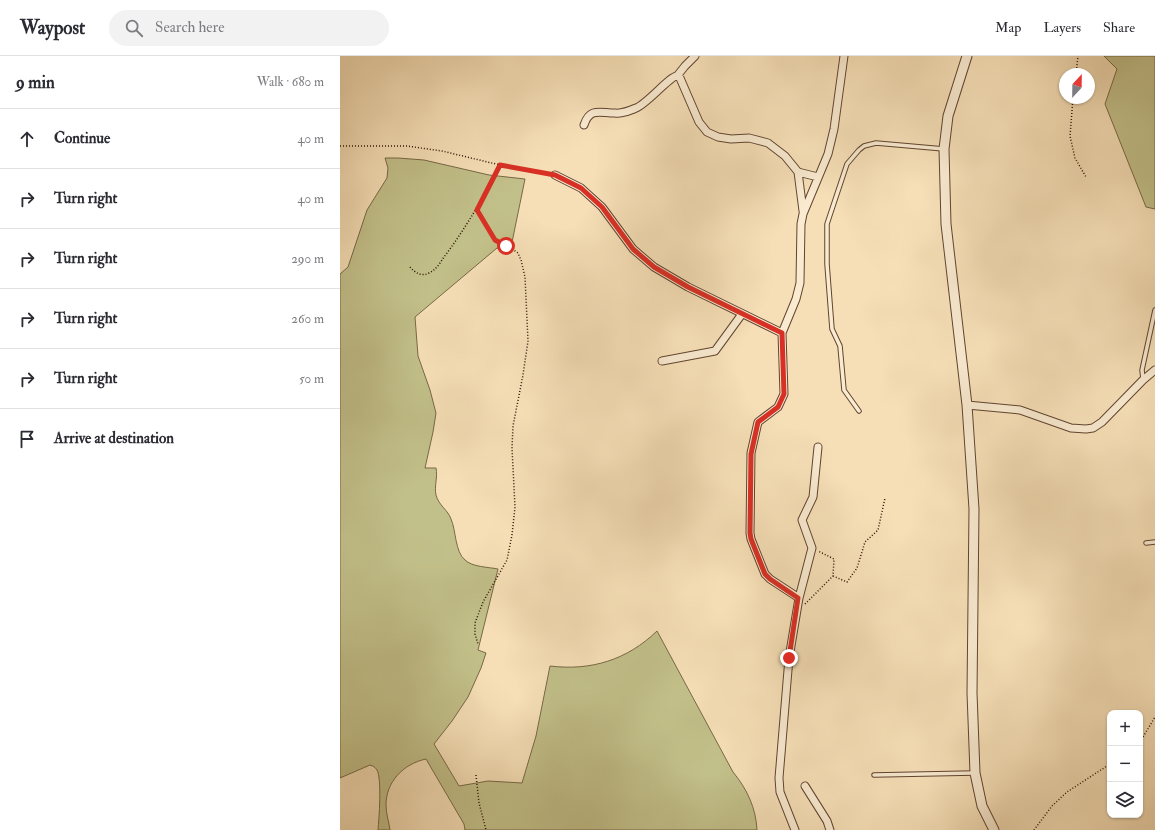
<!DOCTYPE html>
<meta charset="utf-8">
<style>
:root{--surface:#fff;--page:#f2f2f3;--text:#2b2b33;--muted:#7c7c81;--line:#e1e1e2}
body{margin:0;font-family:"IM FELL Double Pica",serif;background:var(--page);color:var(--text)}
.controls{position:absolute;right:12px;bottom:12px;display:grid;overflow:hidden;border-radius:8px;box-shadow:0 1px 3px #0004}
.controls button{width:36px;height:36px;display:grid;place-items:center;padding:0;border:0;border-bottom:1px solid var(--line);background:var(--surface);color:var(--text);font:20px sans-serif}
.compass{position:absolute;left:719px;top:12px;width:36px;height:36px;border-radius:50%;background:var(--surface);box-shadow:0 1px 3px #0004;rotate:22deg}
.stop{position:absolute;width:12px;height:12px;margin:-9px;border:3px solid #d93025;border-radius:50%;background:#fff}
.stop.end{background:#d93025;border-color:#fff;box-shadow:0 1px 4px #0008}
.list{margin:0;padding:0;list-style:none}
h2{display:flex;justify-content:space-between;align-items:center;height:52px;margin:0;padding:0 16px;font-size:17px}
h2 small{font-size:13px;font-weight:400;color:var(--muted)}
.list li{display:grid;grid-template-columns:26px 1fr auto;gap:12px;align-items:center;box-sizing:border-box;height:60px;padding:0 16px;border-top:1px solid var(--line)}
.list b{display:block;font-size:15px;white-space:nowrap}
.list em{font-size:13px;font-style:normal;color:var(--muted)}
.icon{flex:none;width:22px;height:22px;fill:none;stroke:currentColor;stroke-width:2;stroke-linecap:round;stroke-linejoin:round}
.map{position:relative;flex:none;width:815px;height:774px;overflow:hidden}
header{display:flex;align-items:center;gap:24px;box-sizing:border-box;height:56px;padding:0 20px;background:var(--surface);border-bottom:1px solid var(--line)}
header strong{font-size:19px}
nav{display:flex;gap:22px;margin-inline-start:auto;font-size:14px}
.search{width:280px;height:36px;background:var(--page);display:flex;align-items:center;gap:10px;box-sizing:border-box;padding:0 14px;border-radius:22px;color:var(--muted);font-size:15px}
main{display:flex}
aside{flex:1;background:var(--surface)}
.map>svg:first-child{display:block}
.green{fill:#c2c08a;stroke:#786846}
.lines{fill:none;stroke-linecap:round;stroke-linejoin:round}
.service-casing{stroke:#604430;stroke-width:5.5}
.minor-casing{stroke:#604430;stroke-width:9}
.tertiary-casing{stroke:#604430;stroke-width:11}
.path{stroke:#2e1103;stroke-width:1.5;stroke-dasharray:1 2;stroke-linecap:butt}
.service{stroke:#f9ead0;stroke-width:3.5}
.minor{stroke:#f9ead0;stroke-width:7}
.tertiary{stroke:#f9ead0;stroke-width:9}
.route{stroke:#d93025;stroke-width:5}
</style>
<header>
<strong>Waypost</strong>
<div class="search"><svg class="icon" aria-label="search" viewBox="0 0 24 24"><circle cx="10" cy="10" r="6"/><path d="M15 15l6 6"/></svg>Search here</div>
<nav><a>Map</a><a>Layers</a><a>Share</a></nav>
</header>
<main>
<aside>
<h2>9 min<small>Walk · 680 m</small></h2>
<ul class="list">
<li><svg class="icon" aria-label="ahead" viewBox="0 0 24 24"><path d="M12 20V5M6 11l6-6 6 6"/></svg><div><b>Continue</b></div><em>40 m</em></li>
<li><svg class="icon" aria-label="right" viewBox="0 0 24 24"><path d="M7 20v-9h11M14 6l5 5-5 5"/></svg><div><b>Turn right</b></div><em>40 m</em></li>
<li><svg class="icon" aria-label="right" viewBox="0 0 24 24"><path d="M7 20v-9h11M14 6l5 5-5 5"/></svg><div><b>Turn right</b></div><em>290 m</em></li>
<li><svg class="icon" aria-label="right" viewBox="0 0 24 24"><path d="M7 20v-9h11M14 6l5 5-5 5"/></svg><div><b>Turn right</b></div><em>260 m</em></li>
<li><svg class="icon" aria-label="right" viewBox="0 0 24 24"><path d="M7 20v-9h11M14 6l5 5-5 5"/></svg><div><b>Turn right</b></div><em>50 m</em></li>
<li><svg class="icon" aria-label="arrive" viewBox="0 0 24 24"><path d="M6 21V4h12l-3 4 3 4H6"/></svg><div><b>Arrive at destination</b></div></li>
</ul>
</aside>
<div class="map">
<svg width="815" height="774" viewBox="0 0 815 774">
<rect width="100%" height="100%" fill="#f6dfb7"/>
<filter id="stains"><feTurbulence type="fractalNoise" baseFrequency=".005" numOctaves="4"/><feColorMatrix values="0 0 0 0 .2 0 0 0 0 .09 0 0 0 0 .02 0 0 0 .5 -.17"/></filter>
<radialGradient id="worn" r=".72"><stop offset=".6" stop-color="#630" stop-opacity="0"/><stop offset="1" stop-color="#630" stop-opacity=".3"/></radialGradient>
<path class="green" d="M764 0H815V153L806 151 765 48 777 13Z
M45 102H58L84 104 149 119 185 123 170 196 161 192H157L75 261 78 300 90 334 96 357 93 376 85 412H96C98 421 94 430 96 439 99 450 108 454 111 463 116 474 115 496 125 504 132 511 148 511 158 513L138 594 146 597 141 612 128 641 112 665 94 688 119 730 148 725 182 727 196 680 210 610C251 615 287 604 317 575L393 716C407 733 416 752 417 774H125L124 768 86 703C63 708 46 726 46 749 46 758 49 766 50 774H38C39 763 42 723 37 714 35 711 33 710 30 709L0 722V218L8 211 27 154 47 122 48 112Z"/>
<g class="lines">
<g class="service-casing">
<path id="service" d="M803 323 802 314 815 254
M519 355 504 334 500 290 492 273 487 208V168L507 108 519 94 524 90 536 87 604 93
M806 487 815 486
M534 719 634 717"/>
</g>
<g class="minor-casing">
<path id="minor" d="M337 20 345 10 355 0
M244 69C250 51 260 57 275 57 282 58 289 55 296 52 307 48 330 20 337 20L340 22 359 66 367 76 378 81 391 83 409 82 428 87 445 100 458 116 463 155
M458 116 478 121
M215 119 241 132 262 151 293 193 314 211 348 231 442 277
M322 305 375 295 402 258
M627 349 680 354 731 372 746 373 753 372 762 366 803 324 815 314
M459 542 472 492 462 464 473 441 478 391
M465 730 487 765 490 774
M455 774 440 736 439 722 449 602 459 542 430 523 425 518 411 483 410 477 411 397 418 366 438 351 444 338 442 277 456 243 460 227 461 168 463 158 488 98 494 73 504 0"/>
</g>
<g class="tertiary-casing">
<path id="tertiary" d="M627 0 608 60 604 93 606 168 627 349 634 453 632 637 635 717 642 750 654 774"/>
</g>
<path class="path" d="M736 18 738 0
M733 42 730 80 735 102 746 121
M0 90H67L102 95 160 109 207 118
M137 154 155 183 160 187 172 193 178 197 181 204 185 221 188 285 183 319 173 370 172 392 175 451 172 479 167 504 143 546 135 567V578L138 588
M70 211C75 217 82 221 89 217 96 214 100 207 104 201 126 172 143 142 160 109
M493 520 507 526 517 512 525 486 538 474 545 442
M465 548 493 520 494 503 478 495
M800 686 815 661
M136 719 139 747 146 774
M694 774 712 750 727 736 770 708"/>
<use href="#service" class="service"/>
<use href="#minor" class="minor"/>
<use href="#tertiary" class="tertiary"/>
</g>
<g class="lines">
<path class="route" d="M166 190 155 184 137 154 160 109 215 119 241 132 262 151 293 193 314 211 348 231 442 277 444 338 438 351 418 366 411 398 410 477 411 483 425 518 430 523 458 542 449 602"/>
</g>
<rect width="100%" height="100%" filter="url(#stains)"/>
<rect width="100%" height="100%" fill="url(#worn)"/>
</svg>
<div class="controls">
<button>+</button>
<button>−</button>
<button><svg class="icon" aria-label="layers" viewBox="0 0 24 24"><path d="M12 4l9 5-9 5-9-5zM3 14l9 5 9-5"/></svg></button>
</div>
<svg class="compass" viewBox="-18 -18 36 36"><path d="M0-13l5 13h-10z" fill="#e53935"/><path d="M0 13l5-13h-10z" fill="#7c7c81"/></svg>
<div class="stop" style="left:166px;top:190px"></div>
<div class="stop end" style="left:449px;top:602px"></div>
</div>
</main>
